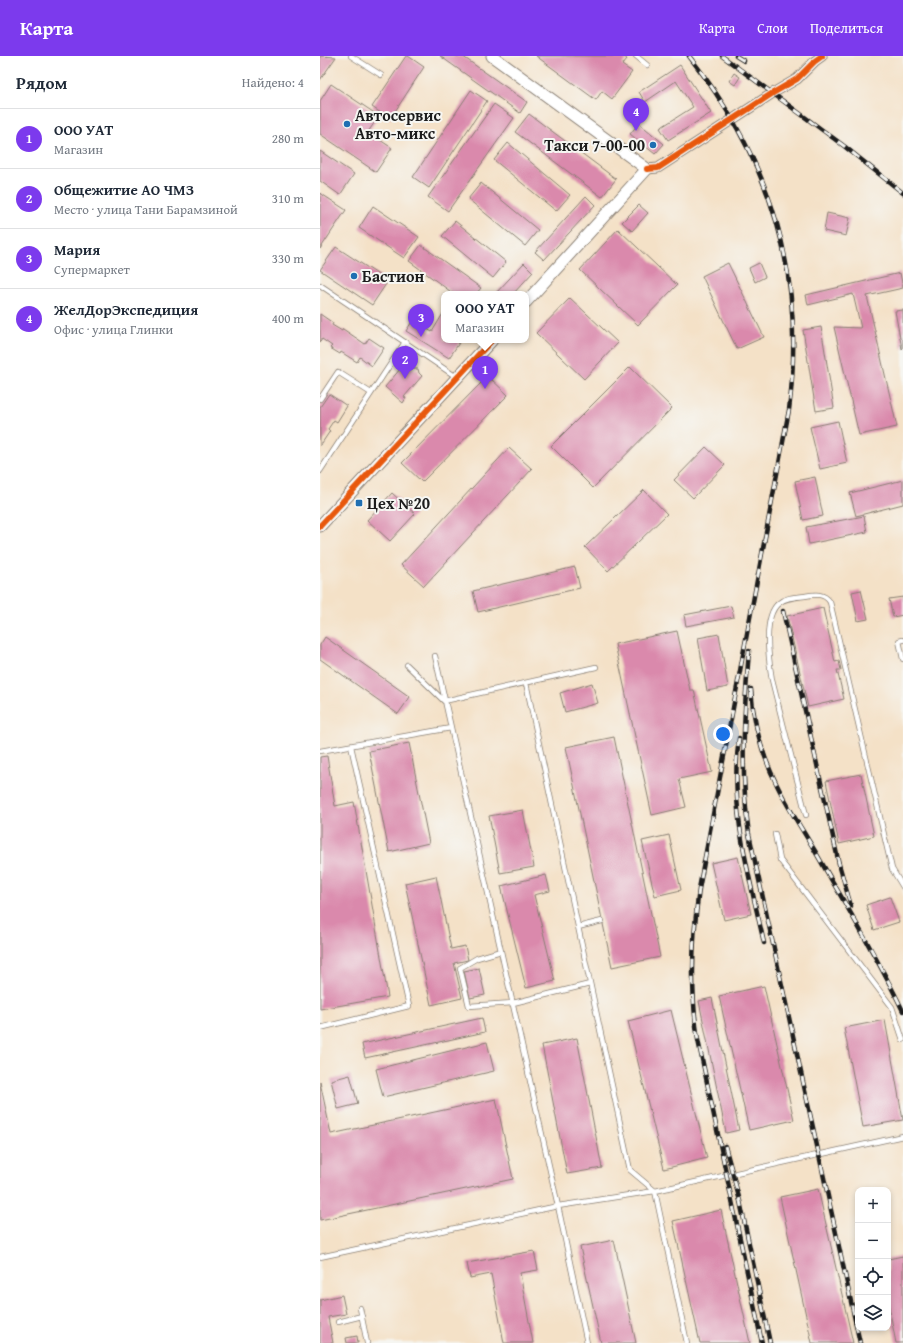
<!DOCTYPE html>
<html lang="ru">
<meta charset="utf-8">
<style>
:root{--surface:#fff;--page:#f2f2f3;--text:#1f2937;--muted:#747a83;--line:#e0e1e3;--accent:#7c3aed}
body{margin:0;font-family:"Gentium Book Plus",serif;background:var(--page);color:var(--text)}
.controls{position:absolute;right:12px;bottom:12px;display:grid;overflow:hidden;border-radius:8px;box-shadow:0 2px 6px #0003}
.controls button{width:36px;height:36px;display:grid;place-items:center;padding:0;border:0;border-bottom:1px solid var(--line);background:var(--surface);color:var(--text);font:20px sans-serif}
.you{position:absolute;left:403px;top:678px;width:14px;height:14px;margin:-10px;border:3px solid #fff;border-radius:50%;background:#1a73e8;box-shadow:0 0 0 6px #1a73e833}
.badge{display:grid;place-items:center;width:26px;height:26px;border-radius:50%;background:var(--accent);color:#fff;font-size:13px;font-weight:700}
.pin{position:absolute;translate:-50% -33px;filter:drop-shadow(0 1px 2px #0008)}
.pin::after{content:'';position:absolute;top:21px;width:14px;height:12px;background:inherit;clip-path:polygon(0 0,100% 0,50% 100%)}
.popup{position:absolute;left:121px;top:235px;width:88px;height:52px;box-sizing:border-box;display:grid;place-content:center;border-radius:8px;background:var(--surface);filter:drop-shadow(0 1px 3px #0005);font-size:13px;white-space:nowrap;color:var(--muted)}
.popup b{font-size:15px;color:var(--text)}
.popup::after{content:'';position:absolute;left:50%;top:100%;margin-left:-8px;border:8px solid transparent;border-top-color:var(--surface)}
.list{margin:0;padding:0;list-style:none}
h2{display:flex;justify-content:space-between;align-items:center;height:52px;margin:0;padding:0 16px;font-size:17px}
h2 small{font-size:13px;font-weight:400;color:var(--muted)}
.list li{display:grid;grid-template-columns:26px 1fr auto;gap:12px;align-items:center;box-sizing:border-box;height:60px;padding:0 16px;border-top:1px solid var(--line)}
.list b{display:block;font-size:15px;white-space:nowrap}
.list p{margin:0;font-size:13px;white-space:nowrap;color:var(--muted)}
.list em{font-size:13px;font-style:normal;color:var(--muted)}
.icon{flex:none;width:22px;height:22px;fill:none;stroke:currentColor;stroke-width:2;stroke-linecap:round;stroke-linejoin:round}
.map{position:relative;flex:none;width:583px;height:1287px;overflow:hidden}
header{display:flex;align-items:center;gap:24px;box-sizing:border-box;height:56px;padding:0 20px;background:var(--accent);color:#fff}
header strong{font-size:19px}
nav{display:flex;gap:22px;margin-inline-start:auto;font-size:14px}
main{display:flex}
aside{flex:1;background:var(--surface)}
.map>svg:first-child{display:block}
.building{fill:#da89ac}
.lines{fill:none;stroke-linecap:round;stroke-linejoin:round}
.service-casing{stroke:#887e72;stroke-width:6}
.minor-casing{stroke:#887e72;stroke-width:11}
.tertiary-casing{stroke:#887e72;stroke-width:13}
.service{stroke:#fff;stroke-width:4.5}
.minor{stroke:#fff;stroke-width:9}
.tertiary{stroke:#fff;stroke-width:11}
.rail-casing{stroke:#1c1c1c;stroke-width:4.5}
.rail{stroke:#f6f6f2;stroke-width:3;stroke-dasharray:9;stroke-linecap:butt}
.cycleway-casing{stroke:#f6f6f2;stroke-width:8}
.cycleway{stroke:#e8590c;stroke-width:6}
.poi-dot{fill:#1f6fb2;stroke:#f6f6f2;stroke-width:1.5}
.labels{text-anchor:middle;stroke-width:4;stroke-linejoin:round;paint-order:stroke}
.poi-label{font-size:16px;font-weight:bold;fill:#1c1c1c;stroke:#f6f6f2;text-anchor:start}
</style>
<header>
<strong>Карта</strong>
<nav><a>Карта</a><a>Слои</a><a>Поделиться</a></nav>
</header>
<main>
<aside>
<h2>Рядом<small>Найдено: 4</small></h2>
<ul class="list">
<li><span class="badge">1</span><div><b>ООО УАТ</b><p>Магазин</p></div><em>280 m</em></li>
<li><span class="badge">2</span><div><b>Общежитие АО ЧМЗ</b><p>Место · улица Тани Барамзиной</p></div><em>310 m</em></li>
<li><span class="badge">3</span><div><b>Мария</b><p>Супермаркет</p></div><em>330 m</em></li>
<li><span class="badge">4</span><div><b>ЖелДорЭкспедиция</b><p>Офис · улица Глинки</p></div><em>400 m</em></li>
</ul>
</aside>
<div class="map">
<svg width="583" height="1287" viewBox="0 0 583 1287">
<rect width="100%" height="100%" fill="#f6f6f2"/>
<filter id="ink" filterUnits="userSpaceOnUse"><feTurbulence type="fractalNoise" baseFrequency=".025" numOctaves="2"/><feDisplacementMap in="SourceGraphic" scale="8" xChannelSelector="R" yChannelSelector="G"/><feConvolveMatrix kernelMatrix="1 2 1 2 8 2 1 2 1" color-interpolation-filters="sRGB"/></filter>
<filter id="wash" filterUnits="userSpaceOnUse"><feTurbulence type="fractalNoise" baseFrequency=".012" numOctaves="4" result="noise"/><feDisplacementMap in="SourceGraphic" scale="16" xChannelSelector="R" yChannelSelector="G"/><feGaussianBlur stdDeviation="0.9" result="paint"/><feColorMatrix in="noise" values="0 0 0 0 0 0 0 0 0 0 0 0 0 0 0 0 0 1.4 0 .05"/><feComposite in="paint" operator="in"/></filter>
<g filter="url(#wash)">
<rect width="100%" height="100%" fill="#f4e1c7"/>
<g id="blocks">
<path class="building" d="M0 0 16 1 0 24Z
M86 0H88L104 11 70 63 52 51Z
M120 0H142L207 46 200 57Z
M216 0H303L307 3 302 9 312 16 292 43 282 35 276 44Z
M360 9 391 57 348 84 340 72 373 51 356 25 325 46 319 36Z
M414 17 420 21 415 29 409 25Z
M11 28 59 60 48 76 72 92 56 116 0 78V45Z
M151 34 167 45 109 132 93 121Z
M174 48 194 62 128 155 108 141Z
M209 58 296 123 282 141 195 76Z
M319 67 344 88 335 98 310 78Z
M188 87 250 139 236 155 174 104Z
M0 95 34 118 20 139 0 125Z
M161 127 218 174 205 190 148 143Z
M0 137 26 154 0 193Z
M266 140 275 149 224 204 215 196Z
M319 149 328 157 312 175 302 166Z
M53 150 99 181 84 202 39 172Z
M507 157 530 162 526 180 504 175Z
M135 165 186 206 173 222 122 180Z
M298 173 357 229 318 269 260 214Z
M101 189 161 232 156 238H134L89 205Z
M16 191 68 225 52 249 0 214Z
M204 207 213 216 193 238H175Z
M408 207 444 281 417 293 382 220Z
M439 207 445 221 435 226 429 212Z
M580 217 583 232 547 240 577 371 539 379 514 271 541 272 533 238 488 249 486 239Z
M250 242 298 287 264 323 216 277Z
M583 254V292L582 293 575 255Z
M124 256V284H141L129 302 86 275 93 264 112 276Z
M0 258 13 267 12 269 22 275 23 273 45 288 49 282 64 292 52 310 40 301 37 306 21 296 20 298 10 292 12 290 2 283 0 286Z
M501 271 514 352 496 355 483 274Z
M86 306 94 313H98L99 317 102 320 84 341 86 342 83 347 65 331Z
M310 311 352 352 273 432 231 390Z
M168 320 188 339 102 426 82 407Z
M9 338 27 350 17 366 14 364 8 373 10 375 0 390V351Z
M518 365 527 407 500 413 490 371Z
M386 391 405 409 373 442 354 424Z
M189 392 212 413 104 530 81 509Z
M495 421 503 460 483 464 475 425Z
M583 424V448L536 460 530 437Z
M324 434 347 458 288 515 265 491Z
M72 437 95 458 70 485 47 464Z
M544 460 547 476 489 488 486 471Z
M255 511 260 532 158 556 153 535Z
M541 534 548 563 538 565 532 536Z
M583 541V559L573 561 569 543Z
M411 550 414 561 366 570 364 559Z
M503 552 515 606 519 605 521 614H517L524 643 488 651 467 560Z
M357 575 370 634H374L392 716 359 723 366 751 332 759 295 588Z
M399 578 408 631 387 635 378 582Z
M5 581 90 641 78 658 0 603V589Z
M272 627 278 647 245 656 240 637Z
M294 681 340 901 292 911 246 691Z
M89 687 109 787 69 796 49 695Z
M7 700 15 750 34 746 68 941 0 953V701Z
M541 718 554 780 519 788 506 725Z
M203 754 214 811 180 817 169 760Z
M349 779 361 834 335 840 322 785Z
M418 801 431 858 404 864 391 807Z
M226 819 230 835 214 839 235 925 206 932 181 830Z
M116 820 131 893 145 890 148 904 134 907 142 942 111 949 85 827Z
M570 841 579 866 554 874 546 849Z
M159 912 165 939 150 942 144 915Z
M444 930 474 1064 429 1074 399 940Z
M392 942 419 1074 406 1077 379 945Z
M351 954 387 1102 344 1113 308 965Z
M162 962 165 976 45 1002 42 988Z
M565 964 583 1064 543 1071 524 972Z
M257 982 282 1112 247 1118 222 989Z
M167 986 174 1015 63 1041 56 1013Z
M30 1019 38 1048 18 1053 11 1024Z
M0 1026 11 1078 176 1043 193 1123 0 1164Z
M498 1133 533 1287H492L460 1141Z
M401 1154 430 1287H380L353 1165Z
M294 1184 316 1287H281L260 1191Z
M214 1195 218 1214 200 1217 213 1287H184L171 1218 150 1222 147 1207Z
M583 1200V1287H576L568 1246V1203Z
M22 1239 26 1258 8 1261 13 1287H0V1244Z
M37 1280 38 1287H27L26 1282Z"/>
</g>
</g>
<g filter="url(#ink)">
<use href="#blocks" fill-opacity="0" stroke="#887e72" stroke-width="1"/>
<g class="lines">
<g class="service-casing">
<path id="service" d="M31 0 61 19
M316 0 327 9
M0 229 138 322
M0 343 18 316 51 337
M0 415 85 286
M583 584 579 585 583 603
M115 600 238 1150 267 1287
M87 609 124 645 276 611
M206 627 310 1114 335 1135 367 1287
M0 695 131 672
M486 759 452 624C449 606 442 560 459 547 466 541 476 541 485 540 495 538 504 537 510 546L572 813 583 831
M455 778 460 804 572 951 583 984
M258 871 282 865
M181 895 157 902 140 912 149 950 193 947 270 928
M0 972 89 950 31 690
M0 1201 238 1150 335 1135 583 1080
M40 1252 47 1287
M18 1266 42 1260"/>
</g>
<g class="minor-casing">
<path id="minor" d="M327 113 338 112 453 37 477 23 495 5 502 0"/>
</g>
<g class="tertiary-casing">
<path id="tertiary" d="M172 0 327 113 206 246
M0 470 172 284"/>
</g>
<use href="#service" class="service"/>
<use href="#minor" class="minor"/>
<use href="#tertiary" class="tertiary"/>
<g class="rail-casing">
<path id="rail" d="M369 0C452 106 486 219 469 354L379 833C372 884 370 933 378 984L442 1287
M402 0 524 90 583 137
M416 0 424 5
M463 555 519 808 531 850
M429 595C424 656 420 717 429 778L540 1287
M431 633C433 666 442 699 457 729 468 752 482 773 495 795 525 848 557 900 583 955
M419 682C409 751 429 819 444 887
M405 1090 420 1145 450 1287"/>
</g>
<use href="#rail" class="rail"/>
<g class="cycleway-casing">
<path id="cycleway" d="M327 113 338 112 453 37 477 23 495 5 502 0
M0 470 172 284"/>
</g>
<use href="#cycleway" class="cycleway"/>
</g>
</g>
<g class="poi-dot">
<circle cx="27" cy="68" r="4"/>
<circle cx="333" cy="89" r="4"/>
<circle cx="34" cy="220" r="4"/>
<rect x="35" y="443" width="8" height="8" rx="2"/>
</g>
<g class="labels">
<g class="poi-label">
<text x="35" y="65">Автосервис<tspan x="35" dy="18">Авто-микс</tspan></text>
<text x="325" y="95" text-anchor="end">Такси 7-00-00</text>
<text x="42" y="226">Бастион</text>
<text x="47" y="453">Цех №20</text>
</g>
</g>
</svg>
<div class="controls">
<button>+</button>
<button>−</button>
<button><svg class="icon" aria-label="locate" viewBox="0 0 24 24"><circle cx="12" cy="12" r="6"/><path d="M12 2v4M12 18v4M2 12h4M18 12h4"/></svg></button>
<button><svg class="icon" aria-label="layers" viewBox="0 0 24 24"><path d="M12 4l9 5-9 5-9-5zM3 14l9 5 9-5"/></svg></button>
</div>
<div class="you"></div>
<div class="pin badge" style="left:165px;top:333px">1</div>
<div class="popup"><b>ООО УАТ</b>Магазин</div>
<div class="pin badge" style="left:85px;top:323px">2</div>
<div class="pin badge" style="left:101px;top:281px">3</div>
<div class="pin badge" style="left:316px;top:75px">4</div>
</div>
</main>
